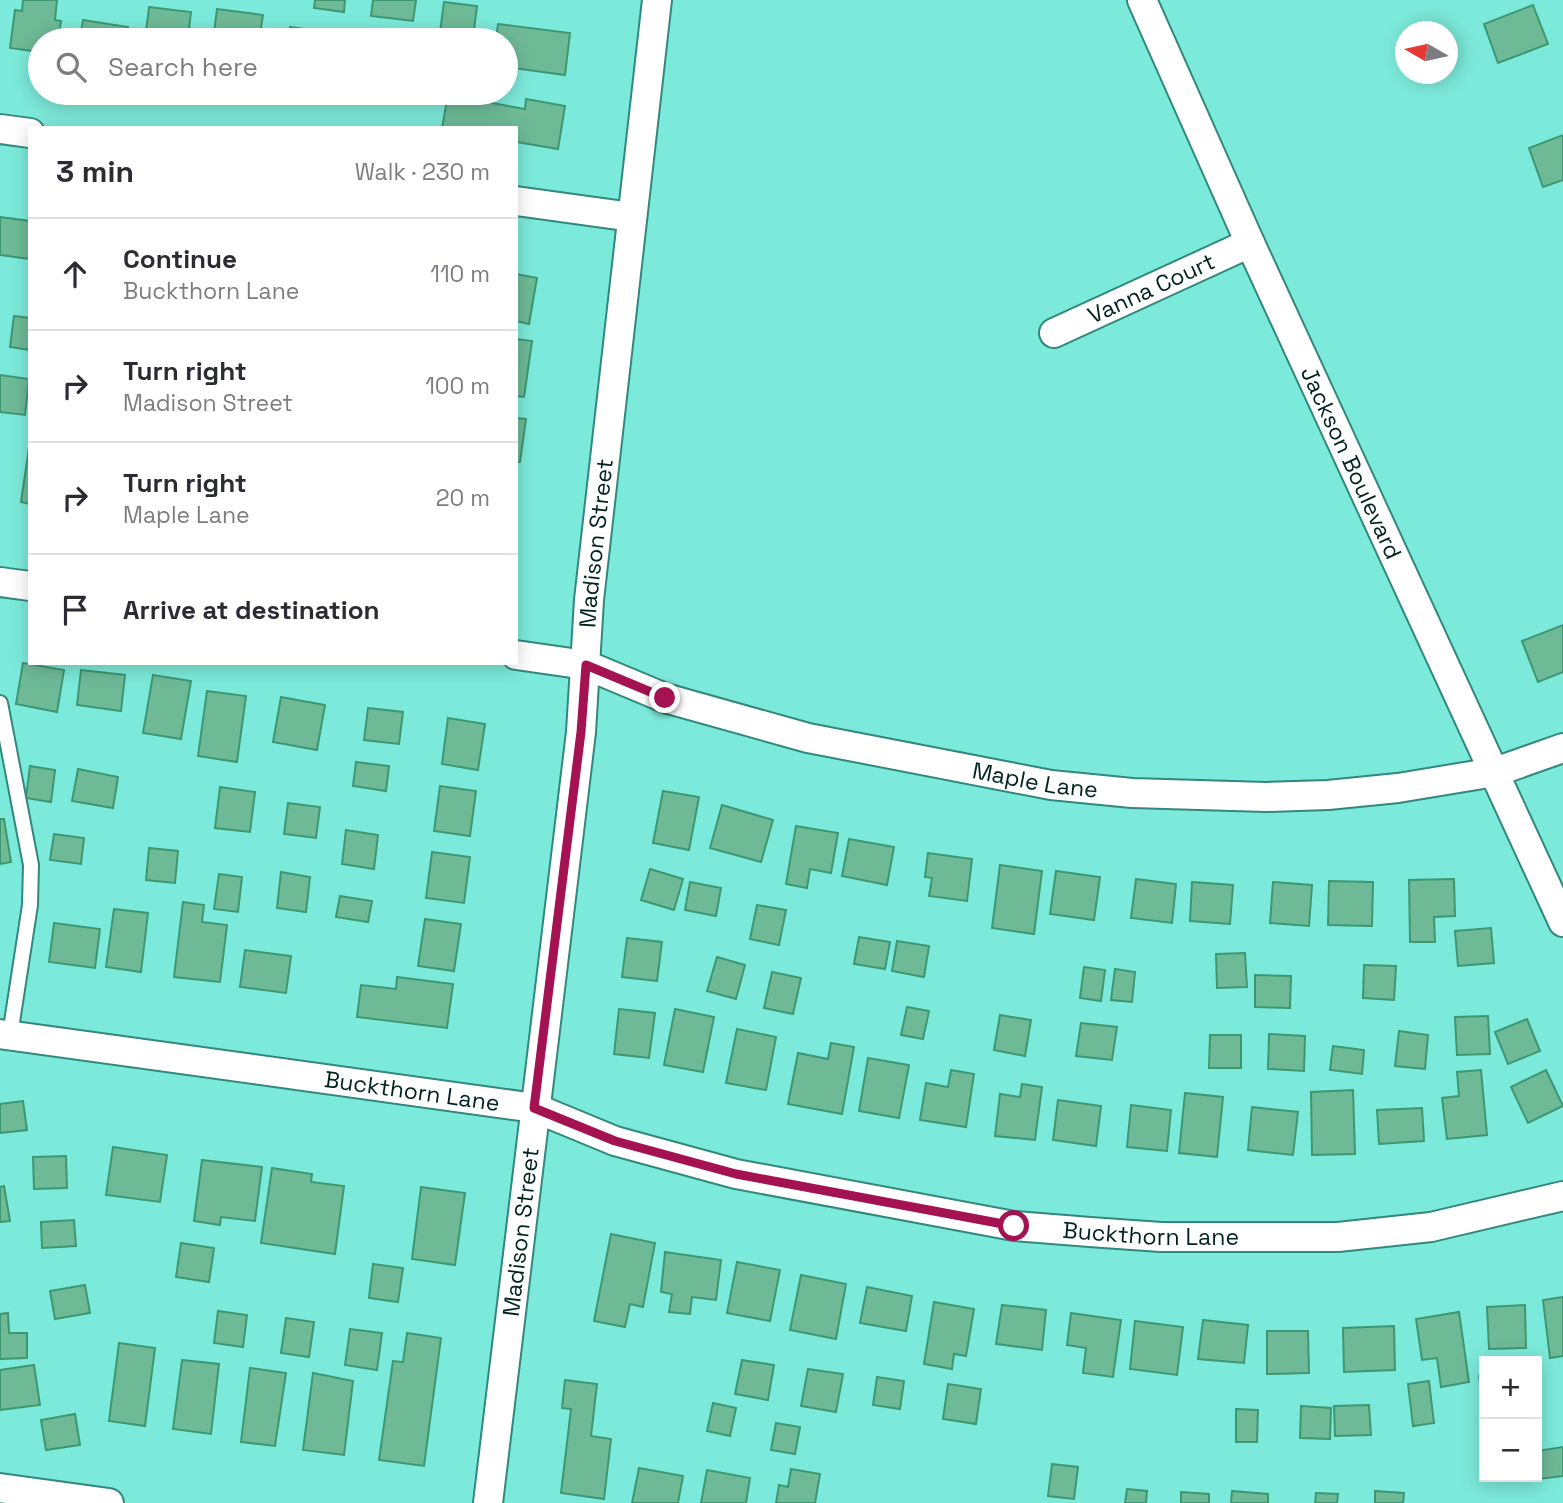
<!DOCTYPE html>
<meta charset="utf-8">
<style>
:root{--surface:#fff;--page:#f2f2f3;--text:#2b2b33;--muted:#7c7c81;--line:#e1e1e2}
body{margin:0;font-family:"Space Grotesk",sans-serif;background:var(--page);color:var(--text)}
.controls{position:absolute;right:21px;bottom:21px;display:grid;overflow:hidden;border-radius:0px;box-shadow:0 4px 18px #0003}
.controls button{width:63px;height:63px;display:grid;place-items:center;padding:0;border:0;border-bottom:2px solid var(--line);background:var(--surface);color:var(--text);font:35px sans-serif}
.compass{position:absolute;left:1395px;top:21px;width:63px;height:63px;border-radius:50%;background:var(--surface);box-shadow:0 4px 18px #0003;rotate:279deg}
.stop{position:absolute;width:21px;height:21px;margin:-16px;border:5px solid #a51251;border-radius:50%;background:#fff}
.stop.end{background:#a51251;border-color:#fff;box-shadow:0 2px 7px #0008}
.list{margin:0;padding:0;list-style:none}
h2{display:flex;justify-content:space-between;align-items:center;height:91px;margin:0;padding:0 28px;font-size:30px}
h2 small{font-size:23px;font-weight:400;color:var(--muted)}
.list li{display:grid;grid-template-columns:46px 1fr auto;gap:21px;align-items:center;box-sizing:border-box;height:112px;padding:0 28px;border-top:2px solid var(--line)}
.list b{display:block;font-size:26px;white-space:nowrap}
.list p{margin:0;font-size:23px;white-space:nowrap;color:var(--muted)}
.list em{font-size:23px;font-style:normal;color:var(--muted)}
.icon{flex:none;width:38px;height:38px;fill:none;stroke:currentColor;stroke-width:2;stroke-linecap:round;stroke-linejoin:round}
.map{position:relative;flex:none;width:1563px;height:1503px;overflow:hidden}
.search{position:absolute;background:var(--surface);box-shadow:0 4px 18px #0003;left:28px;top:28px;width:490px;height:77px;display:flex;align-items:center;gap:18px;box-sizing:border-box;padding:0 24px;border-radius:38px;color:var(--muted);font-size:26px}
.panel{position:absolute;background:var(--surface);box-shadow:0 4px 18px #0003;left:28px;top:126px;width:490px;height:539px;border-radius:0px}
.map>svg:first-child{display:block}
.building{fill:#6eba97;stroke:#3c9772;stroke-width:2}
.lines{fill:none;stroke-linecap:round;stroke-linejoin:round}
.lane-casing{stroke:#32887d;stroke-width:18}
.street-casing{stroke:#32887d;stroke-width:32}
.lane{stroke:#fff;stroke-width:14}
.street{stroke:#fff;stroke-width:28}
.route{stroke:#a51251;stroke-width:9}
.labels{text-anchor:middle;stroke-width:5;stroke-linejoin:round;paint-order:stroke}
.street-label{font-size:23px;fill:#00221e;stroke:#d6fef7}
</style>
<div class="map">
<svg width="1563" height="1503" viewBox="0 0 1563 1503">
<rect width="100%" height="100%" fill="#7ceada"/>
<path class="building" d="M23 0H57L55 20 61 21 58 40H40V52L10 48 15 10 22 11Z
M315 0H345L344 12 314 8Z
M373 0H416L413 21 371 16Z
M444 2 477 6 473 37 440 32Z
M1533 5 1548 44 1498 63 1484 24Z
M149 7 191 12 188 37 205 40H145Z
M217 9 263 15 259 40H213Z
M83 20 128 27 127 40H80Z
M498 24 570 33 565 75 506 67V40H496Z
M290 27 327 32 326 40H288Z
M345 93H391L390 99Z
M448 95 525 109 526 99 565 106 558 149 516 142V128H442Z
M1563 135V180L1543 187 1529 148Z
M0 217 30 221V259L0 255Z
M516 274 537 278 529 324 516 321Z
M14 316 30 318V350L10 347Z
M516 339 532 341 524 397 516 396Z
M0 375 29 379 25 415 0 412Z
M516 418 526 419 520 462H516Z
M30 441V504L21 502Z
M1563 625V672L1538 682 1522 641Z
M23 663 64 670 57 712 16 704Z
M81 670 125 675 121 711 77 705Z
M153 675 191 681 181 739 143 733Z
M207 691 246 696 237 762 198 756Z
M281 697 325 705 317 750 273 742Z
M368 708 403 712 399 744 364 740Z
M448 718 485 724 478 770 442 764Z
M356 762 389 766 386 791 353 786Z
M30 766 55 770 51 802 26 798Z
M78 769 118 777 113 808 72 801Z
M440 786 476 791 470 836 434 831Z
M220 787 255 792 250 832 215 828Z
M663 791 699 797 689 850 653 843Z
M288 803 320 807 316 838 284 834Z
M722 805 773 820 761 862 710 848Z
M0 819H4L11 862 0 864Z
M796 826 838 833 831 873 810 869 807 888 786 884Z
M346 830 378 835 374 869 342 864Z
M54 834 84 838 81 864 50 860Z
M849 839 894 847 887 885 842 876Z
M149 848 178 851 175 883 146 880Z
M432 852 470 857 464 903 426 898Z
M928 853 972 859 967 901 929 896 932 878 925 877Z
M1000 865 1042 871 1034 934 992 928Z
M650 869 683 879 674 910 641 900Z
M1056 871 1100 877 1094 920 1050 914Z
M281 872 310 877 306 912 277 908Z
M219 874 242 877 238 912 214 909Z
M1136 879 1176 884 1172 923 1131 918Z
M1454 879 1455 916 1434 917 1435 942H1410L1409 880Z
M1329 881 1373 882 1372 926 1328 925Z
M690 882 721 888 716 916 685 910Z
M1192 882 1233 885 1230 924 1190 921Z
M1273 882 1312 885 1309 926 1270 923Z
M340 896 372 901 368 922 336 917Z
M183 902 204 905 202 922 227 925 220 982 174 977Z
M757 905 786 910 779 945 750 939Z
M114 909 148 913 141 972 106 967Z
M425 919 461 924 454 971 418 966Z
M54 923 100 929 95 968 49 962Z
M1491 928 1494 963 1458 966 1455 931Z
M859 937 890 942 885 969 854 964Z
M627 938 662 942 657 981 622 977Z
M897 941 929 946 924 977 892 971Z
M245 950 291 956 286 993 240 987Z
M1245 953 1247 987 1217 988 1216 954Z
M717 957 745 965 736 999 707 991Z
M1364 965 1396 966 1394 1000 1363 998Z
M1084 967 1105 970 1101 1001 1080 998Z
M1115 969 1135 972 1132 1002 1111 1000Z
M772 972 801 978 793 1014 764 1008Z
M1255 975 1291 976 1290 1008 1255 1007Z
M397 977 453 984 447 1028 357 1017 361 985 396 989Z
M907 1007 929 1011 923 1039 901 1035Z
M619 1009 655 1013 649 1058 614 1054Z
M675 1009 714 1017 703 1072 664 1065Z
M1000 1015 1031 1020 1025 1056 994 1050Z
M1488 1016 1490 1054 1457 1055 1455 1017Z
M1527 1019 1540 1051 1508 1064 1495 1032Z
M1081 1023 1117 1027 1112 1060 1076 1056Z
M737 1029 776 1037 766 1090 726 1083Z
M1399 1031 1428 1035 1425 1069 1395 1066Z
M1269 1034 1305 1036 1304 1071 1268 1069Z
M1210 1035H1241V1068H1209Z
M831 1043 854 1047 842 1114 788 1104 798 1053 828 1059Z
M1333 1046 1364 1050 1362 1074 1330 1070Z
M868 1058 909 1065 899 1118 859 1111Z
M951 1070 974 1074 966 1127 920 1120 926 1083 948 1087Z
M1481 1070 1487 1135 1447 1139 1442 1098 1459 1096 1457 1072Z
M1546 1070 1563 1106 1528 1123 1511 1087Z
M1022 1084 1042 1087 1035 1140 995 1136 1000 1094 1020 1097Z
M1353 1090 1355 1154 1312 1155 1311 1092Z
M1185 1093 1223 1097 1217 1157 1179 1153Z
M1058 1100 1101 1106 1096 1146 1053 1140Z
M23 1101 27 1130 0 1133V1104Z
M1131 1105 1171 1110 1167 1151 1127 1147Z
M1252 1107 1298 1112 1293 1155 1248 1150Z
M1422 1108 1424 1141 1379 1144 1377 1110Z
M113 1147 167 1155 160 1202 106 1195Z
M66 1156 67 1188 34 1189 33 1157Z
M202 1160 262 1167 255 1221 221 1217 220 1225 194 1221Z
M272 1168 312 1174 311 1182 344 1186 335 1254 261 1243Z
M4 1186 10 1221 0 1222V1187Z
M421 1187 465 1193 455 1265 412 1259Z
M74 1220 76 1246 42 1248 41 1222Z
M611 1234 655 1243 643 1307 630 1304 625 1327 594 1321Z
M181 1243 214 1248 209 1282 176 1277Z
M665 1252 721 1260 716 1300 692 1297 690 1314 669 1312 672 1294 661 1292Z
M737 1262 780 1270 770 1321 727 1313Z
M373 1264 403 1268 398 1302 369 1298Z
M801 1275 846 1284 836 1339 790 1330Z
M85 1285 90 1313 55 1319 50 1291Z
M867 1287 912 1296 906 1331 860 1323Z
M1563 1297V1356L1550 1358 1543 1300Z
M934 1302 974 1309 966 1356 954 1354 952 1369 924 1364Z
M1002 1305 1046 1310 1042 1350 996 1344Z
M1525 1305 1526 1348 1489 1349 1487 1307Z
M218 1311 247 1315 243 1347 214 1343Z
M1459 1312 1469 1382 1441 1387 1437 1358 1422 1360 1416 1319Z
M8 1313 9 1333H27V1358L0 1359V1314Z
M1071 1313 1121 1320 1113 1377 1083 1373 1086 1348 1067 1345Z
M286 1318 314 1322 309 1357 281 1353Z
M1203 1320 1248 1325 1244 1363 1198 1359Z
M1135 1321 1183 1327 1177 1375 1130 1369Z
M1394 1326 1395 1370 1344 1372 1343 1328Z
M350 1329 382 1333 377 1370 345 1365Z
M1267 1331H1308L1309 1373 1267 1374Z
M407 1333 441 1338 424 1466 379 1460 393 1361 403 1362Z
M119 1343 155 1348 145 1426 109 1421Z
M182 1360 219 1364 211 1434 173 1429Z
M742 1360 774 1365 768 1400 735 1394Z
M34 1365 40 1405 0 1410V1370Z
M250 1368 286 1373 275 1446 241 1442Z
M808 1369 843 1374 836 1412 801 1406Z
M313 1373 353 1381 344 1455 303 1450Z
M1484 1375V1404L1479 1376Z
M877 1377 904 1381 900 1409 873 1405Z
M565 1380 597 1384 591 1436 611 1439 604 1499 561 1493 571 1409 562 1408Z
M1429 1381 1434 1423 1413 1426 1408 1384Z
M948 1384 981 1389 976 1424 943 1419Z
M713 1403 736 1408 730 1436 707 1431Z
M1369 1405 1371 1435 1335 1436 1334 1406Z
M1301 1406 1331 1408 1330 1439 1300 1438Z
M1236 1409 1258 1410 1257 1442H1236Z
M75 1414 80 1445 46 1450 41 1420Z
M776 1423 800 1427 795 1454 771 1450Z
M1563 1447V1476L1539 1479 1537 1451Z
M1052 1464 1078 1467 1074 1499 1048 1496Z
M639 1468 683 1476 678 1503H632Z
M791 1469 820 1474 815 1503H776L779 1485 788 1487Z
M707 1470 750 1478 746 1503H701Z
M1127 1489 1147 1491 1146 1503H1125Z
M1232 1491 1268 1494V1503H1231Z
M1375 1491 1404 1493 1403 1503H1375Z
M1181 1492 1209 1494V1503H1181Z
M1316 1493 1338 1494 1337 1503H1315Z"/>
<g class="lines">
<g class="lane-casing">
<path id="lane" d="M0 703 31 865 30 905 10 1035"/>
</g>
<g class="street-casing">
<g id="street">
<path id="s1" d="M1142 0 1250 243 1563 922"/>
<path d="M0 129 30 133"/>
<path d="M516 201 632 217"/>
<path id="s2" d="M1054 333 1250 243"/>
<path d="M0 582 30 586"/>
<path id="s3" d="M516 655 586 665 665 698 808 738 1051 785 1132 793 1266 797 1328 795 1398 788 1495 772 1563 748"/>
<path id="s4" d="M0 1034 535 1108 615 1141 736 1174 1014 1226 1090 1232 1161 1237H1338L1431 1227 1563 1196"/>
<path d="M0 1488 109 1503"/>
<path id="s5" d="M488 1503 581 732 589 600 657 0"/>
</g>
</g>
<use href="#lane" class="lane"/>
<use href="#street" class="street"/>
</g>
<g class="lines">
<path class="route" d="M665 698 586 665 581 732 534 1108 615 1141 736 1174 1014 1226"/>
</g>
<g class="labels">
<g class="street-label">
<text dy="8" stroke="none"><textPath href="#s2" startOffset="107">Vanna Court</textPath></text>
<text dy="8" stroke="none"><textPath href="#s1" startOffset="508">Jackson Boulevard</textPath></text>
<text dy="8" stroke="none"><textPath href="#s5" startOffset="966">Madison Street</textPath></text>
<text dy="8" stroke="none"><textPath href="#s3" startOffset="536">Maple Lane</textPath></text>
<text dy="8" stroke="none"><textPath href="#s4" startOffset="416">Buckthorn Lane</textPath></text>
<text dy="8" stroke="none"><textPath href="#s5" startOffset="273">Madison Street</textPath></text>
<text dy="8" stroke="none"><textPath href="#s4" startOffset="1172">Buckthorn Lane</textPath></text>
</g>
</g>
</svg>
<div class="controls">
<button>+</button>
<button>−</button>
</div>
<svg class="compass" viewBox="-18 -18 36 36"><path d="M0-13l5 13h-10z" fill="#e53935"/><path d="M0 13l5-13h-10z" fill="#7c7c81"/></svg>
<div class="stop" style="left:1014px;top:1226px"></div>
<div class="stop end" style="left:665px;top:698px"></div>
<div class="search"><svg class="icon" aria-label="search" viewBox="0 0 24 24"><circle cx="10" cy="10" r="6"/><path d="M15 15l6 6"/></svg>Search here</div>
<section class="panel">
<h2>3 min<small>Walk · 230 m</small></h2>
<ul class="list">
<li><svg class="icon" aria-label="ahead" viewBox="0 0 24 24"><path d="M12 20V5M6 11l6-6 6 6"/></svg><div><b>Continue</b><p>Buckthorn Lane</p></div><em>110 m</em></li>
<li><svg class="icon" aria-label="right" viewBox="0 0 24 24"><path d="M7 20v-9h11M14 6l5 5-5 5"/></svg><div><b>Turn right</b><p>Madison Street</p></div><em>100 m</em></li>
<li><svg class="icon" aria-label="right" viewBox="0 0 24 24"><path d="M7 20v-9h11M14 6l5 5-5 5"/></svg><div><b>Turn right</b><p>Maple Lane</p></div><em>20 m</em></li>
<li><svg class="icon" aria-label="arrive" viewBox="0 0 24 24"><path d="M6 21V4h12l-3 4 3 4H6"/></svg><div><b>Arrive at destination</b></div></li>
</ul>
</section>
</div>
